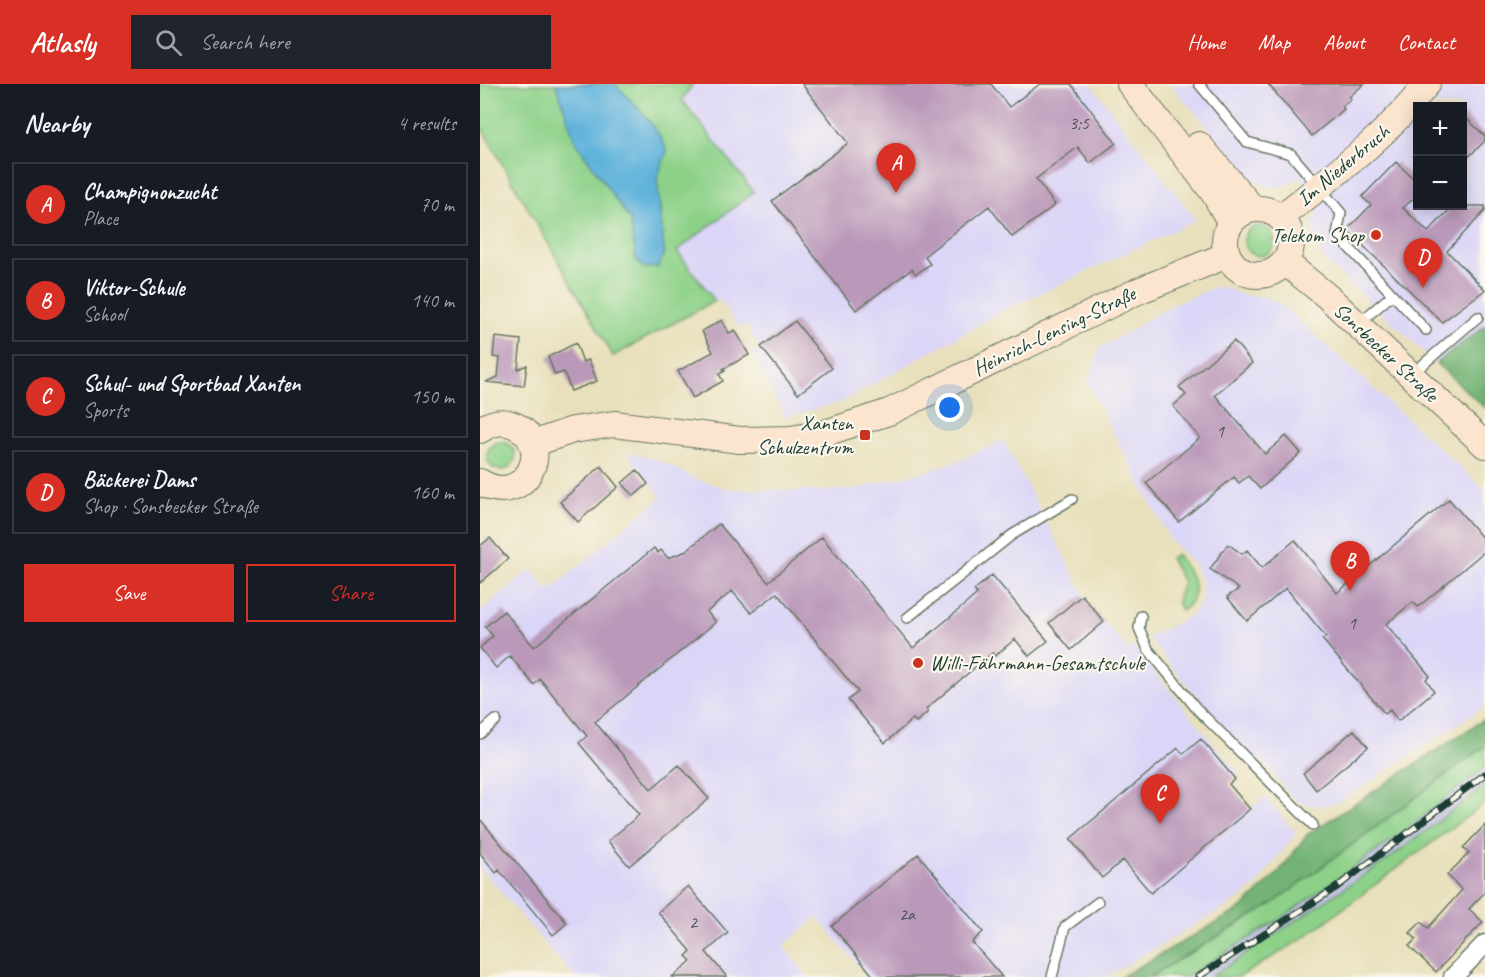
<!DOCTYPE html>
<meta charset="utf-8">
<style>
:root{--surface:#171b24;--page:#20242c;--text:#f1f3f6;--muted:#9ea1a6;--line:#363941;--accent:#d93025}
body{margin:0;font-family:Caveat,sans-serif;background:var(--page);color:var(--text)}
.controls{position:absolute;right:18px;top:18px;display:grid;overflow:hidden;border-radius:0px;box-shadow:0 3px 15px #0003}
.controls button{width:54px;height:54px;display:grid;place-items:center;padding:0;border:0;border-bottom:2px solid var(--line);background:var(--surface);color:var(--text);font:30px sans-serif}
.you{position:absolute;left:470px;top:324px;width:21px;height:21px;margin:-15px;border:4px solid #fff;border-radius:50%;background:#1a73e8;box-shadow:0 0 0 9px #1a73e833}
.badge{display:grid;place-items:center;width:39px;height:39px;border-radius:50%;background:var(--accent);color:#fff;font-size:20px;font-weight:700}
.pin{position:absolute;translate:-50% -50px;filter:drop-shadow(0 2px 3px #0008)}
.pin::after{content:'';position:absolute;top:32px;width:21px;height:18px;background:inherit;clip-path:polygon(0 0,100% 0,50% 100%)}
.list{margin:0;padding:0;list-style:none}
h2{display:flex;justify-content:space-between;align-items:center;height:78px;margin:0;padding:0 24px;font-size:26px}
h2 small{font-size:20px;font-weight:400;color:var(--muted)}
.list li{display:grid;grid-template-columns:39px 1fr auto;gap:18px;align-items:center;box-sizing:border-box;height:84px;margin:0 12px 12px;padding:0 12px;border:2px solid var(--line);border-radius:0px}
.list b{display:block;font-size:22px;white-space:nowrap}
.list p{margin:0;font-size:20px;white-space:nowrap;color:var(--muted)}
.list em{font-size:20px;font-style:normal;color:var(--muted)}
.actions{display:flex;gap:12px;padding:18px 24px}
.actions a{flex:1;padding:14px 0;border:2px solid var(--accent);border-radius:0px;text-align:center;font-size:21px;color:var(--accent)}
.actions .main{background:var(--accent);color:#fff}
.icon{flex:none;width:33px;height:33px;fill:none;stroke:currentColor;stroke-width:2;stroke-linecap:round;stroke-linejoin:round}
.map{position:relative;flex:none;width:1005px;height:893px;overflow:hidden}
header{display:flex;align-items:center;gap:36px;box-sizing:border-box;height:84px;padding:0 30px;background:var(--accent);color:#fff}
header strong{font-size:28px}
nav{display:flex;gap:33px;margin-inline-start:auto;font-size:21px}
.search{width:420px;height:54px;background:var(--page);display:flex;align-items:center;gap:15px;box-sizing:border-box;padding:0 21px;border-radius:0px;color:var(--muted);font-size:22px}
main{display:flex}
aside{flex:1;background:var(--surface)}
.map>svg:first-child{display:block}
.built{fill:#dbd6f7;fill-rule:evenodd}
.industrial{fill:#c1c2dd}
.green{fill:#8dd189;stroke:#56875e;stroke-width:1.5}
.forest{fill:#72b375;stroke:#487854;stroke-width:1.5}
.water{fill:#5fb2db;stroke:#3f7888;stroke-width:1.5}
.building{fill:#ba98b9}
.lines{fill:none;stroke-linecap:round;stroke-linejoin:round}
.lane-casing{stroke:#657664;stroke-width:12}
.street-casing{stroke:#657664;stroke-width:21}
.secondary-casing{stroke:#657664;stroke-width:28}
.lane{stroke:#fff;stroke-width:9}
.street{stroke:#fff;stroke-width:18}
.secondary{stroke:#fbe5cf;stroke-width:26}
.rail-casing{stroke:#1f3d34;stroke-width:7}
.rail{stroke:#fbf7ec;stroke-width:4.5;stroke-dasharray:14;stroke-linecap:butt}
.poi-dot{fill:#c8321e;stroke:#fbf7ec;stroke-width:2}
.labels{text-anchor:middle;stroke-width:4.5;stroke-linejoin:round;paint-order:stroke}
.number-label{font-size:18px;fill:#465455}
.street-label{font-size:21px;fill:#1f3d34;stroke:#fbf7ec}
.poi-label{font-size:21px;fill:#1f3d34;stroke:#fbf7ec;text-anchor:end}
</style>
<header>
<strong>Atlasly</strong>
<div class="search"><svg class="icon" aria-label="search" viewBox="0 0 24 24"><circle cx="10" cy="10" r="6"/><path d="M15 15l6 6"/></svg>Search here</div>
<nav><a>Home</a><a>Map</a><a>About</a><a>Contact</a></nav>
</header>
<main>
<aside>
<h2>Nearby<small>4 results</small></h2>
<ul class="list">
<li><span class="badge">A</span><div><b>Champignonzucht</b><p>Place</p></div><em>70 m</em></li>
<li><span class="badge">B</span><div><b>Viktor-Schule</b><p>School</p></div><em>140 m</em></li>
<li><span class="badge">C</span><div><b>Schul- und Sportbad Xanten</b><p>Sports</p></div><em>150 m</em></li>
<li><span class="badge">D</span><div><b>Bäckerei Dams</b><p>Shop · Sonsbecker Straße</p></div><em>160 m</em></li>
</ul>
<div class="actions"><a class="main">Save</a><a>Share</a></div>
</aside>
<div class="map">
<svg width="1005" height="893" viewBox="0 0 1005 893">
<rect width="100%" height="100%" fill="#fbf7ec"/>
<filter id="ink" filterUnits="userSpaceOnUse"><feTurbulence type="fractalNoise" baseFrequency=".0167" numOctaves="2"/><feDisplacementMap in="SourceGraphic" scale="12" xChannelSelector="R" yChannelSelector="G"/><feConvolveMatrix kernelMatrix="1 2 1 2 8 2 1 2 1" color-interpolation-filters="sRGB"/></filter>
<filter id="wash" filterUnits="userSpaceOnUse"><feTurbulence type="fractalNoise" baseFrequency=".008" numOctaves="4" result="noise"/><feDisplacementMap in="SourceGraphic" scale="24" xChannelSelector="R" yChannelSelector="G"/><feGaussianBlur stdDeviation="1.35" result="paint"/><feColorMatrix in="noise" values="0 0 0 0 0 0 0 0 0 0 0 0 0 0 0 0 0 1.4 0 .05"/><feComposite in="paint" operator="in"/></filter>
<g filter="url(#wash)">
<rect width="100%" height="100%" fill="#e8e0bc"/>
<path class="built" d="M213 0H611L716 136 521 228 362 318 306 333 271 270 279 265 267 241 259 244 240 215 235 217 197 167 274 108 202 15Z
M690 0H1005V242L956 279 842 174 833 151V139L840 121 821 94 798 104 777 99ZM938 22H982V122H938Z
M743 203 762 211 788 213 804 223 1005 406V622L859 718 838 722 818 719 780 674 773 680 668 554 713 530 723 514 722 499 714 480 691 457 608 300 619 265 694 220 732 204Z
M523 356 609 520 647 565 653 562 759 690 749 700 770 725 785 713 816 749 777 800 758 816 625 893H388L337 833 303 862 328 893H94L0 784V528L51 485 69 507 181 413 146 368 179 376 213 394 248 405 345 407 375 405 443 388 483 375Z"/>
<path class="industrial" d="M1005 683V702L910 774 732 893H706L797 837 922 749Z"/>
<path class="green" d="M0 0H213L202 16 274 108 197 167 235 217 133 272 0 41Z
M764 157a15 15 0 1 1 30 0a15 15 0 1 1-30 0Z
M7 372a14 14 0 1 1 28 0a14 14 0 1 1-28 0Z
M697 471C712 489 725 512 701 527L697 517 703 498 690 474Z
M1005 662V683L922 749 797 837 740 872 706 893H670L792 820Z
M1005 702V719L822 855 759 893H731L910 774Z"/>
<path class="forest" d="M1005 242V324L956 279Z
M1005 635V662L792 820 669 893H641L762 824 798 789 828 750Z"/>
<path class="water" d="M76 0H135C155 21 176 40 187 67L177 94 184 168 179 183 164 184 156 175 150 136 95 57Z"/>
<g id="blocks">
<path class="building" d="M322 0H511L529 23 560 0H591L636 59 610 79 598 63 556 95 575 121 532 153 509 122 448 169 445 173 450 180 436 190 432 185 376 226 292 117 368 59Z
M788 0H884L869 13 871 15 862 22 864 25 832 52Z
M982 30 1005 52V57L982 79Z
M916 78 938 99V110L923 124 948 148 973 122H1005V127L967 167 1005 206 962 238 867 146 891 121 882 113Z
M242 236 249 249 255 246 269 271 243 285 245 287 239 290 243 297 213 314 198 287 233 268 222 247Z
M315 237 352 284 318 310 281 263Z
M15 253 41 256 38 285 47 281 44 302 6 298 18 293 20 274 13 273Z
M754 257 772 279 735 311 785 370 806 352 821 369 780 405 768 392 759 399 754 393 699 438 666 399 720 354 693 322 706 311 699 303Z
M96 259 103 278 109 276 117 297 91 307 84 288 75 291 68 273Z
M121 382 138 403 98 438 80 418Z
M157 386 168 400 154 412 142 399Z
M969 415 1005 457V467L938 523 933 518 906 540 950 592 946 595 954 607 918 637 910 626 905 630 842 555 846 553 806 504 767 537 747 513 759 505 730 485 748 460 762 470 767 466 782 484 815 456 857 509Z
M239 440 288 498 342 453 433 564 488 518 497 510 494 506 512 491 568 557 549 572 535 555 515 572 512 569 446 625 448 628 436 638 433 635 405 659 368 616 378 608 297 509 271 529 252 507 227 528 236 538 115 638 171 705 199 681 229 715 149 782 128 757 159 731 99 659 107 652 60 595 54 601 30 572 16 584 0 564 13 552 5 543 24 527 54 563 174 464 178 469 181 466 188 474 204 468Z
M10 454 28 475 0 499V462Z
M602 511 624 538 591 566 569 539Z
M874 646 888 663 836 706 823 689Z
M721 655 755 695 749 700 770 725 671 809 643 776 622 794 590 755 698 664 703 670Z
M0 735 87 839 73 851 19 786 16 789 0 769Z
M1005 741V808L989 825 1003 838 956 888 929 862 936 855 930 849 941 838 948 844 982 806 967 791 989 769 983 764Z
M438 770 503 848 492 858 522 893H394L352 842Z
M208 802 248 849 226 868 247 893H192L211 877 206 872 211 867 178 828Z"/>
</g>
</g>
<g filter="url(#ink)">
<use href="#blocks" fill-opacity="0" stroke="#657664" stroke-width="1.5"/>
<g class="lines">
<g class="lane-casing">
<path id="lane" d="M719 0 767 58 811 70 861 129 857 151 946 246
M878 240 912 211
M932 290 998 233
M661 532 659 544 668 565 716 624 833 741
M427 534 532 451 592 415
M0 650 16 636
M572 893 585 843 618 818"/>
</g>
<g class="street-casing">
<path id="street" d="M973 893 1005 860"/>
</g>
<g class="secondary-casing">
<path id="secondary" d="M650 0 734 109 751 139
M719 61 773 125
M745 158a33 33 0 1 1 66 0a33 33 0 1 1-66 0Z
M801 133C853 92 906 53 947 0
M805 178 848 213 1005 361
M0 346C9 340 20 336 31 340 78 356 47 427 0 398
M52 360 93 346 134 340 260 356 310 355 342 350 409 328 658 207 747 171"/>
</g>
<use href="#lane" class="lane"/>
<use href="#street" class="street"/>
<use href="#secondary" class="secondary"/>
<g class="rail-casing">
<path id="rail" d="M718 893 857 803 1005 690"/>
</g>
<use href="#rail" class="rail"/>
</g>
</g>
<g class="poi-dot">
<circle cx="896" cy="151" r="6"/>
<rect x="379" y="345" width="12" height="12" rx="3"/>
<circle cx="438" cy="579" r="6"/>
</g>
<g class="labels">
<g class="number-label">
<text x="599" y="45">3;5</text>
<text x="740" y="353">1</text>
<text x="872" y="545">1</text>
<text x="427" y="836">2a</text>
<text x="213" y="844">2</text>
</g>
<g class="street-label">
<text transform="translate(863 81) rotate(-40)" y="7">Im Niederbruch</text>
<text transform="translate(574 247) rotate(-26)" y="7">Heinrich-Lensing-Straße</text>
<text transform="translate(906 268) rotate(43)" y="7">Sonsbecker Straße</text>
</g>
<g class="poi-label">
<text x="884" y="158">Telekom Shop</text>
<text x="373" y="346">Xanten<tspan x="373" dy="24">Schulzentrum</tspan></text>
<text x="450" y="586" text-anchor="start">Willi-Fährmann-Gesamtschule</text>
</g>
</g>
</svg>
<div class="controls">
<button>+</button>
<button>−</button>
</div>
<div class="you"></div>
<div class="pin badge" style="left:416px;top:109px">A</div>
<div class="pin badge" style="left:870px;top:507px">B</div>
<div class="pin badge" style="left:680px;top:740px">C</div>
<div class="pin badge" style="left:943px;top:204px">D</div>
</div>
</main>
